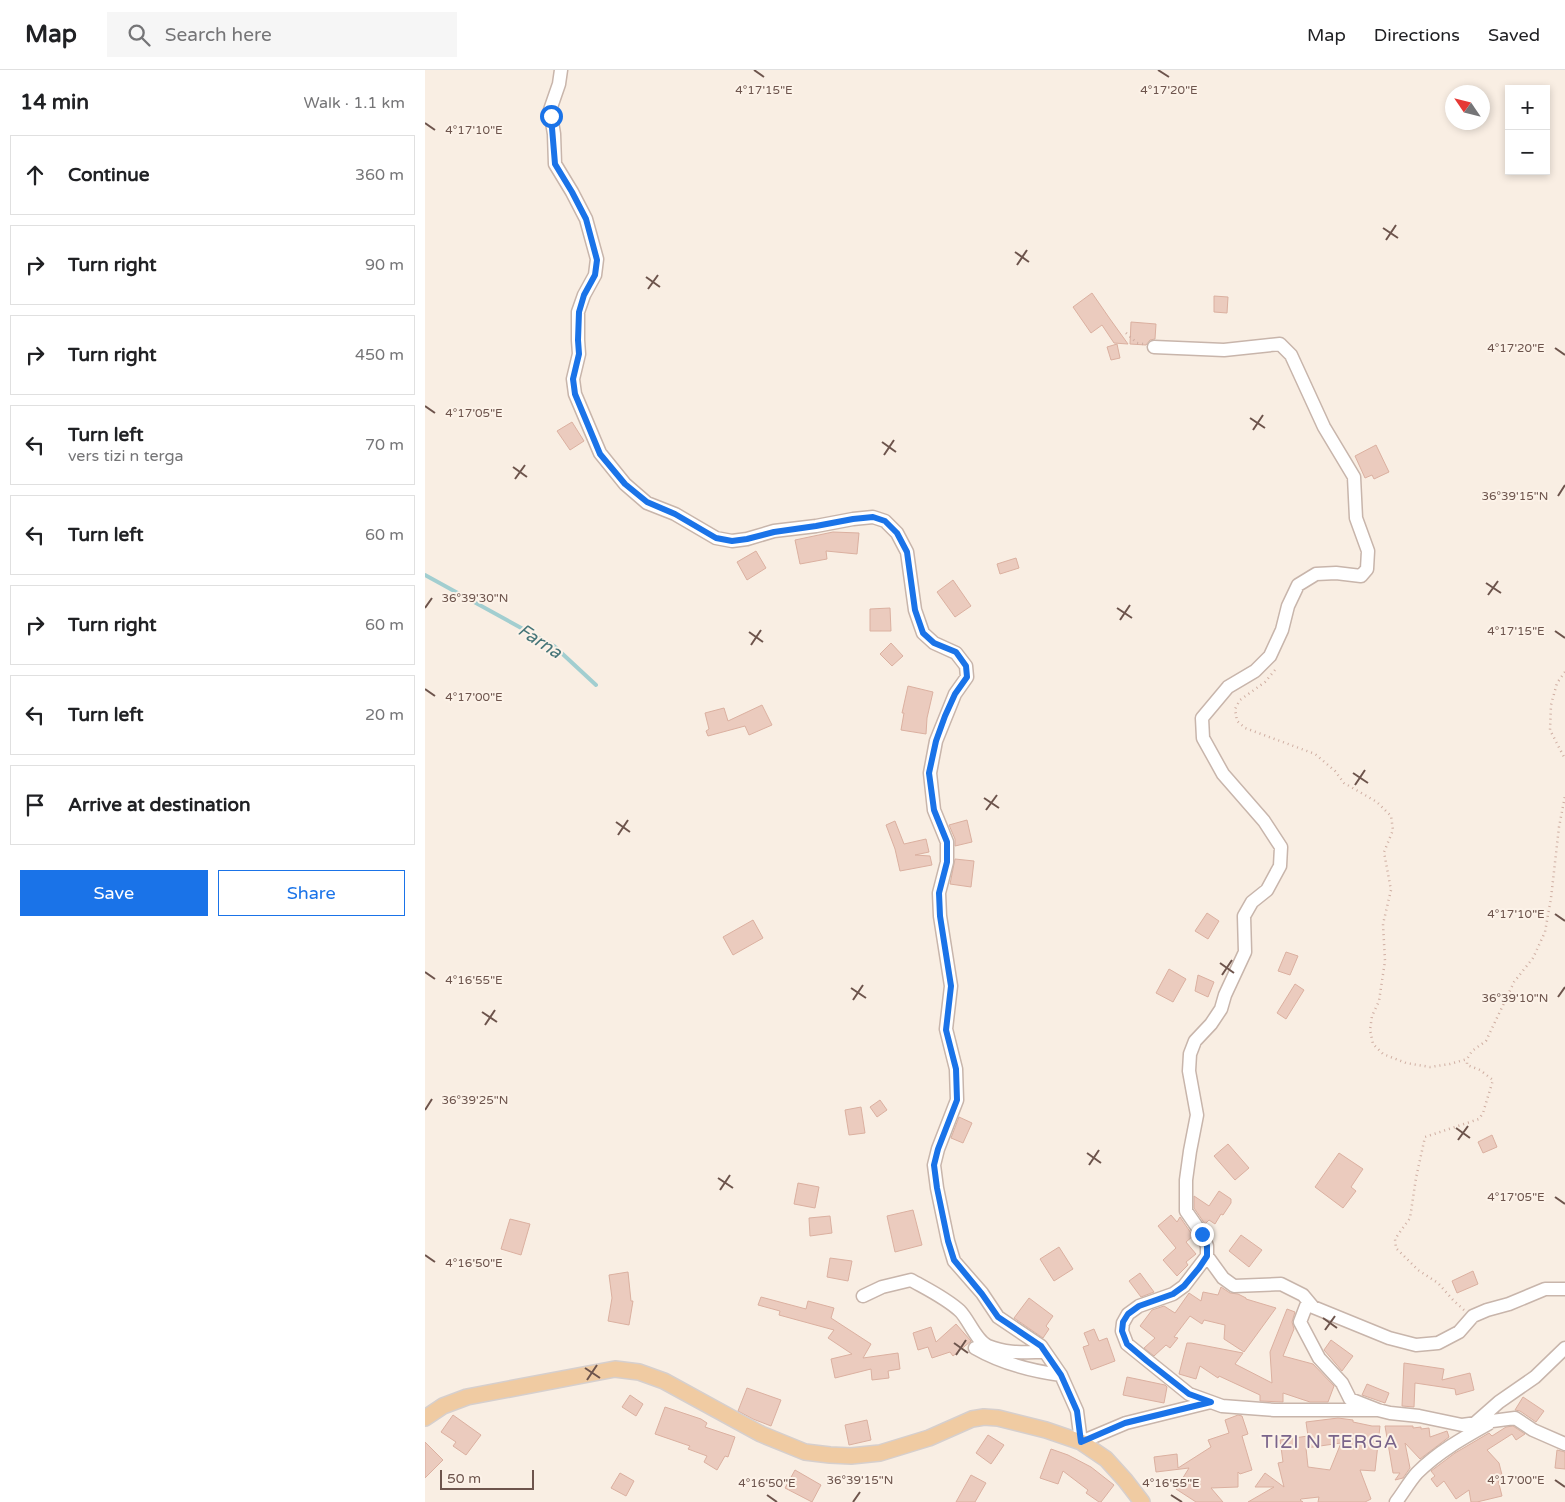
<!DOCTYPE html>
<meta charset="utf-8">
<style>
:root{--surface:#fff;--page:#f6f6f6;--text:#202124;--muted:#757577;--line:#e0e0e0;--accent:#1a73e8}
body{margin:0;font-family:"Varela Round",sans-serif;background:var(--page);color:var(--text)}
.controls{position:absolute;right:15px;top:15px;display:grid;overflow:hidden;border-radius:0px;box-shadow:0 2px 8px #0003}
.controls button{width:45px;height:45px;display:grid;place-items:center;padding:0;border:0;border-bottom:1px solid var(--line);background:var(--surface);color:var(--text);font:25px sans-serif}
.compass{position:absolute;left:1020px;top:15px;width:45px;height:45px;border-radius:50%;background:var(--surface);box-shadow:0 2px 8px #0003;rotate:305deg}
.scale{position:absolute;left:15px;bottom:12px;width:94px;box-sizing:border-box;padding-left:5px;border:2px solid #6d544c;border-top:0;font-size:14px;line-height:18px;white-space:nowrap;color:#6d544c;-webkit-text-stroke:4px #fcf2e8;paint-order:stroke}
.stop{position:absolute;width:15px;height:15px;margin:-11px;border:4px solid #1a73e8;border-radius:50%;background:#fff}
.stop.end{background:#1a73e8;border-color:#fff;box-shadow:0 1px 5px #0008}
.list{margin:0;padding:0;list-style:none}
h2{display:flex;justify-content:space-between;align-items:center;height:65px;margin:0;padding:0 20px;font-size:21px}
h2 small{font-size:16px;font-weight:400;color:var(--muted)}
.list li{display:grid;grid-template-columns:32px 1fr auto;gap:15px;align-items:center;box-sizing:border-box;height:80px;margin:0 10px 10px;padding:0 10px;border:1px solid var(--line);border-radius:0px}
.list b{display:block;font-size:19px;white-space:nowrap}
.list p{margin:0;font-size:16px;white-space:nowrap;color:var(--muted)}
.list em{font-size:16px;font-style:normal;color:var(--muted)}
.actions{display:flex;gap:10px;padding:15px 20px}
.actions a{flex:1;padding:11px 0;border:1px solid var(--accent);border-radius:0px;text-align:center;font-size:18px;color:var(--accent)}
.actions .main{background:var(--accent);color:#fff}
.icon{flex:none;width:28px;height:28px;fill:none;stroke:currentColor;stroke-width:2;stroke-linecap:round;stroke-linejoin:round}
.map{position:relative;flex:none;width:1140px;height:1432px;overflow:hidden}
header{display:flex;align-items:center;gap:30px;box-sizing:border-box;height:70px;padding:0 25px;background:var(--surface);border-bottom:1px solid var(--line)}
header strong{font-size:24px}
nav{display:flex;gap:28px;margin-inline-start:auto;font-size:18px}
.search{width:350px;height:45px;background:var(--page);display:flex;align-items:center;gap:12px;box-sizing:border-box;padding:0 18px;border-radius:0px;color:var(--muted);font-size:19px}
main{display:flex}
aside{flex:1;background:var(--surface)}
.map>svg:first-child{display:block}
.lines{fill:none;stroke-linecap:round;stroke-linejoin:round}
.stream{stroke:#a2ced0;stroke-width:4}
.building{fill:#ebcbbe;stroke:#dbb0a0;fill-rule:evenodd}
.minor-casing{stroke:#c8b5ab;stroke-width:15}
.major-casing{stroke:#d6cfcd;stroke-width:18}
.path{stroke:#cfaea2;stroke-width:2.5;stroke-dasharray:1 4;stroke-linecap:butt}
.minor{stroke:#fff;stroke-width:12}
.major{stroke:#f0cba2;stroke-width:15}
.route{stroke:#1a73e8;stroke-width:6}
.ticks{fill:none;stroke:#6d544c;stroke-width:2}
.labels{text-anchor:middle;stroke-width:4;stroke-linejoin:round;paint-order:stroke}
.water-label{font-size:18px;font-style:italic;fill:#467578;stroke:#fcf2e8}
.quarter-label{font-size:19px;letter-spacing:1px;fill:#79648a;stroke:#fcf2e8}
.ticks-label{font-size:12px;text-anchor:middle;fill:#6d544c;stroke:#fcf2e8;stroke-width:4;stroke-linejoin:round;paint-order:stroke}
</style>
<header>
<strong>Map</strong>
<div class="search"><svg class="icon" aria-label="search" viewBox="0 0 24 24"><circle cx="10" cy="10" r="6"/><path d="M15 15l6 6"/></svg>Search here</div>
<nav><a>Map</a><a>Directions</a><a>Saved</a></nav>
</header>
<main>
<aside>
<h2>14 min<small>Walk · 1.1 km</small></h2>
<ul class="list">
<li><svg class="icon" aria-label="ahead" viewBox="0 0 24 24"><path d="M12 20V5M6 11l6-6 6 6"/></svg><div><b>Continue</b></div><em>360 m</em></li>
<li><svg class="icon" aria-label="right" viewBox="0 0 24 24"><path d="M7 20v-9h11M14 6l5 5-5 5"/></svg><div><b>Turn right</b></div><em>90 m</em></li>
<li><svg class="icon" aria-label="right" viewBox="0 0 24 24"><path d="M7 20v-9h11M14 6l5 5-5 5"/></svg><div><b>Turn right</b></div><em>450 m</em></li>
<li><svg class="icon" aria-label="left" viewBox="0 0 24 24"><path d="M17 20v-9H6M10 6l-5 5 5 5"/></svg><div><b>Turn left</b><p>vers tizi n terga</p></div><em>70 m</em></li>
<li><svg class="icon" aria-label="left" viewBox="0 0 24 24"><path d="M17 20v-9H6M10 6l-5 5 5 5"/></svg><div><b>Turn left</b></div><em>60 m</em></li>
<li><svg class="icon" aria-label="right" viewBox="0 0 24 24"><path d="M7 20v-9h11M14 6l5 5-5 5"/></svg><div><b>Turn right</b></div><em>60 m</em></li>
<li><svg class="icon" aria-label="left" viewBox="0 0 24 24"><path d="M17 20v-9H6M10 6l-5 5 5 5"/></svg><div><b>Turn left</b></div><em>20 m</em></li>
<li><svg class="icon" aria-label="arrive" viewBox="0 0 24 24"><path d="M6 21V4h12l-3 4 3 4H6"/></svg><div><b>Arrive at destination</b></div></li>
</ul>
<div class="actions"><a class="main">Save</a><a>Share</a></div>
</aside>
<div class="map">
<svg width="1140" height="1432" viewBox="0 0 1140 1432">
<rect width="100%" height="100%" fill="#f9eee3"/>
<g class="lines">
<path class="stream" d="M0 505 129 576 171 615"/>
</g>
<path class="building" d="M667 223 685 249 703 274 689 273 677 255 666 263 648 237Z
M789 226 803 227 802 243 789 242Z
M706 252 731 254 730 269 725 270 721 275 705 274Z
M692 274 695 288 686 290 682 277Z
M147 352 159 371 145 380 132 361Z
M951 375 964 402 949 409 947 405 940 408 930 386Z
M408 462 434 463 432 484 401 481 402 489 375 494 370 470Z
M331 481 341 498 322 510 312 492Z
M591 488 594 498 575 504 572 494Z
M528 510 546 536 530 547 512 522Z
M465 538 466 561H445V539Z
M466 573 478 586 467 596 455 584Z
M483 616 508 622 502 648 501 664 476 660 479 643H477Z
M337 635 347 655 324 665 320 656 283 666 281 661 284 659 280 643 299 638 303 651Z
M542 750 547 772 530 776V769L524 755Z
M470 751 479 774 501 769 504 782 490 785 505 786 507 795 475 801 470 779 461 755Z
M530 789 549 791 546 817 525 814Z
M782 843 794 851 783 869 770 861Z
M328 850 338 868 308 885 298 867Z
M861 882 873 886 865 905 853 901Z
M744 899 761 909 748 932 731 923Z
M773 905 789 912 783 927 770 921Z
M870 914 879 920 861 949 852 943Z
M455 1030 462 1040 452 1047 445 1037Z
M436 1037 440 1063 424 1065 420 1040Z
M534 1047 547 1053 538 1073 526 1068Z
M1067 1065 1072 1077 1058 1083 1053 1072Z
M803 1074 824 1098 810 1110 789 1086Z
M914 1083 938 1099 926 1117 931 1121 918 1138 890 1117Z
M373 1113 394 1117 390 1138 369 1134Z
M794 1121 806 1129V1133L798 1145 796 1144 790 1154 784 1150 780 1154 769 1138V1126L784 1136Z
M488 1140 497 1175 470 1182 462 1146Z
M746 1145 752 1152 755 1147 768 1166 761 1172 771 1184 761 1192 763 1195 752 1206 738 1190 751 1178 733 1156Z
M405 1146 407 1163 385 1166 384 1148Z
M85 1149 105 1154 96 1185 76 1179Z
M816 1165 837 1180 824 1197 804 1181Z
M634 1177 648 1199 629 1211 615 1189Z
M405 1188 427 1191 423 1211 402 1207Z
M1048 1201 1053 1214 1032 1223 1027 1211Z
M203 1202 206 1231H208L204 1255 183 1251 187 1228 184 1205Z
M715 1203 729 1222 716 1227 704 1211Z
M796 1217 805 1223 813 1224 821 1228V1229L851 1238 819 1282 799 1269 800 1255 779 1250 777 1254 765 1246 749 1267 753 1268 745 1278 741 1275 729 1286 719 1278 730 1268 715 1256 727 1240 739 1236 750 1243 764 1223 776 1231 778 1222 793 1225Z
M336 1227 381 1239 383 1231 409 1238 406 1248 446 1274 438 1288 473 1283 475 1299 463 1301 464 1308 447 1310 446 1299 410 1308 406 1289 427 1284 403 1268 409 1260 354 1245 355 1241 333 1235Z
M604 1228 628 1246 621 1256 624 1259 618 1268 589 1248Z
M862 1239 870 1242 867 1252 869 1259 858 1286 888 1294 909 1316 903 1332H885L858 1323V1332L835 1331V1325L794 1306 793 1308 775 1296 771 1309 754 1304 762 1273H766L818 1283 810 1294 847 1313 845 1282Z
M531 1254 546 1271 528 1286 525 1282 507 1288 503 1277 493 1280 488 1263 506 1257 511 1272Z
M669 1259 674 1271 682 1268 690 1291 666 1300 658 1277 664 1275 659 1263Z
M906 1270 928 1286 917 1301 899 1280Z
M979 1293 1019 1299 1017 1310 1045 1303 1049 1320 1031 1325 1030 1319 990 1313 989 1337 977 1336Z
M702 1307 740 1315 742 1317 739 1333 698 1325Z
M942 1314 964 1323 960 1333 937 1325Z
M322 1318 356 1330 346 1356 328 1349 313 1341Z
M205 1325 218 1334 211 1346 197 1337Z
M1098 1327 1119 1341 1111 1352 1095 1341 1090 1340Z
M240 1337 276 1349 282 1353 280 1357 310 1367 303 1387 300 1386 292 1400 279 1392 282 1386 263 1379 265 1376 230 1364Z
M28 1345 56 1365 41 1385 28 1376 31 1372 16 1362Z
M813 1345 817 1346 823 1364 817 1366 827 1400 815 1404 813 1402V1417L786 1418 798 1432H771L751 1419 764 1398 731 1402 729 1387 752 1384 753 1398 786 1377 783 1370 804 1363 800 1350Z
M913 1348 928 1350V1352L947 1356H955L950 1401 935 1400 946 1429 940 1432H893L894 1427 876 1429 875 1430 878 1432H823L849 1417H830L840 1403 859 1417 853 1393 858 1392 855 1370 883 1366 881 1352ZM916 1373 905 1400 883 1397 881 1378Z
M442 1350 446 1370 424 1375 420 1355Z
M960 1356H988V1358L996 1357V1359L1004 1358 1005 1367 1022 1361 1024 1367 995 1389 980 1373 985 1398 978 1408 970 1410 975 1403H968Z
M1088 1356 1100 1364 1091 1370 1087 1364 1062 1380 1074 1393 1078 1409 1073 1410 1077 1426 1052 1432H1046L1044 1420 1031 1429 1019 1411 1012 1417 1006 1409 1010 1406 1006 1401 1030 1383 1064 1363 1067 1366 1081 1357Z
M563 1365 579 1375 566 1394 551 1383Z
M0 1372 18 1390 0 1408Z
M626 1379 643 1385 666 1397 689 1415 676 1432H674L661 1423 663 1420 638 1401 633 1414 615 1408Z
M1132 1380 1140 1382V1399L1130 1398Z
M370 1400 396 1415 387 1432 360 1418Z
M195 1403 209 1411 201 1426 186 1418Z
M546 1405 561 1413 550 1432H531Z"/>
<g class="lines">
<g class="minor-casing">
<path id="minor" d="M136 0 134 14 125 40 129 64 130 94 147 122 161 149 172 189 170 205 159 225 153 242V270L154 284 148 309 150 324 175 383 200 414 222 433 250 444 291 468 307 471 322 469 349 461 391 456 428 449 448 447 460 451 472 463 482 482 490 540 498 563 509 573 531 583 541 596 542 607 530 624 511 671 505 703 509 740 522 772V792L514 823 515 846 526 916 521 959 531 999 532 1030 513 1079 509 1095 512 1118 523 1171 529 1191 557 1223 573 1247 616 1276 636 1305 652 1341 656 1372 701 1353 786 1332
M729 277 799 280 855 274 866 285 899 357 929 407 931 448 943 481 942 499 936 506 911 503 891 504 873 515 863 536 857 560 845 586 830 601 803 617 777 648 778 668 798 704 839 751 856 777 855 796 842 820 827 832 819 846 820 882 800 925 796 939 786 954 770 971 765 984 764 1001 772 1045 765 1081 761 1110V1141L777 1164 782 1176V1186L759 1216 748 1224 714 1236 703 1244 698 1253 697 1261 702 1274 764 1324 797 1336 849 1340H953
M782 1186 798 1208 809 1216 856 1214 878 1225 888 1237 964 1268 991 1275 1013 1273 1034 1262 1048 1246 1062 1240 1084 1234 1120 1219H1140
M438 1226 457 1217 486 1210C502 1219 521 1228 535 1241 544 1250 551 1271 563 1276 582 1284 601 1282 620 1282
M883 1231 875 1252 894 1288 917 1313 925 1329 953 1340 965 1343 994 1346 1037 1355 1090 1348 1108 1360 1140 1374
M550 1278C576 1293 606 1301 636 1305
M1049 1354 1074 1332 1110 1307 1140 1278
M971 1432C978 1423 984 1412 992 1403 1013 1382 1038 1368 1063 1354"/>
</g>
<g class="major-casing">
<path id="major" d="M0 1348 18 1336 42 1327 190 1299 214 1302 239 1311 336 1364 380 1382 405 1385 426 1386 455 1383 504 1368 547 1349 559 1347 573 1348 621 1360 656 1372 681 1389 700 1410 717 1432"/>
</g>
<path class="path" d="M701 263 712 273 718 274
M850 600 840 612 815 630 810 639 812 651 820 658 890 684 910 701 919 713 952 732 966 746 968 760 959 782 966 820 958 854 960 891 954 931 947 946 945 960 948 974 958 984 981 993 1005 997 1025 994 1042 989 1047 981 1061 971 1089 912 1108 888 1120 862 1126 828 1134 757 1140 726
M1140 602 1132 613 1126 635 1125 660 1140 689
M1039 1240 1028 1230 1013 1213 993 1200 971 1178 970 1169 985 1148 991 1108 1000 1067 1054 1049 1058 1043 1068 1010 1055 1000 1042 995V989"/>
<use href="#minor" class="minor"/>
<use href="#major" class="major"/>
</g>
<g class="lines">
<path class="route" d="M126 46 130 94 147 122 161 149 172 190 170 205 159 225 154 242 153 270 154 284 148 309 150 324 175 384 200 414 222 432 250 444 291 468 307 471 322 469 349 462 391 456 428 449 448 447 460 451 472 463 482 482 490 540 498 563 509 573 531 582 541 596 542 607 530 624 520 646 511 671 504 703 509 740 522 772V792L514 823 515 846 526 916 521 960 531 999 532 1030 513 1079 509 1095 512 1118 523 1171 529 1190 557 1224 573 1247 616 1276 636 1305 652 1341 656 1372 700 1353 786 1332 764 1324 722 1291 702 1274 697 1261 698 1252 703 1244 714 1236 748 1224 759 1216 774 1198 782 1186V1176L777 1164"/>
</g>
<path class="ticks" d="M329 0 339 7M733 0 744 7M0 53 10 60M958 158 973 168M961 170 971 155M590 182 604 192M592 195 602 180M221 207 235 217M223 219 233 205M1130 278 1140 285M0 336 10 343M825 348 840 358M828 360 838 345M457 372 471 382M459 385 469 370M88 397 102 407M90 409 100 395M1133 426 1140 415M1061 513 1076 523M1063 525 1073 511M0 538 7 528M692 538 707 548M695 550 705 535M1130 561 1140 568M324 562 338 572M326 575 336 560M0 619 10 626M928 703 943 713M930 715 940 700M559 728 574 738M561 740 572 725M191 752 205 762M193 765 203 750M1130 844 1140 851M795 893 809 903M0 902 10 909M797 905 807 890M426 918 441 928M1133 927 1140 917M428 930 438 915M57 942 72 952M60 955 70 940M0 1040 7 1029M1031 1058 1045 1068M1033 1070 1043 1056M662 1083 676 1093M664 1095 674 1080M293 1108 308 1118M295 1120 305 1105M1130 1127 1140 1134M0 1185 10 1192M898 1248 912 1258M900 1260 910 1246M529 1273 543 1283M531 1285 541 1270M160 1298 175 1308M162 1310 172 1295M1130 1410 1140 1417M342 1425 352 1432M746 1425 757 1432M428 1432 435 1422"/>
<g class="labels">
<g class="water-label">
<text transform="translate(115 571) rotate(33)" y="6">Farna</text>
</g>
<g class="quarter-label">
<text x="905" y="1378">TIZI N TERGA</text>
</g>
</g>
<g class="ticks-label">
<text x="339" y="24">4°17'15"E</text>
<text x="744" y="24">4°17'20"E</text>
<text x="49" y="64">4°17'10"E</text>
<text x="1091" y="282">4°17'20"E</text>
<text x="49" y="347">4°17'05"E</text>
<text x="1090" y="430">36°39'15"N</text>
<text x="50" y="532">36°39'30"N</text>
<text x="1091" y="565">4°17'15"E</text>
<text x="49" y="631">4°17'00"E</text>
<text x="1091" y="848">4°17'10"E</text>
<text x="49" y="914">4°16'55"E</text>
<text x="1090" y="932">36°39'10"N</text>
<text x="50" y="1034">36°39'25"N</text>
<text x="1091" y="1131">4°17'05"E</text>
<text x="49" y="1197">4°16'50"E</text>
<text x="435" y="1414">36°39'15"N</text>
<text x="1091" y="1414">4°17'00"E</text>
<text x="342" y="1417">4°16'50"E</text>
<text x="746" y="1417">4°16'55"E</text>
</g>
</svg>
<div class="controls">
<button>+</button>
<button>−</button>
</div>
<svg class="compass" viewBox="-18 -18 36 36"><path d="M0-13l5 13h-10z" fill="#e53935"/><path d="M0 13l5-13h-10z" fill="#757577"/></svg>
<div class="scale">50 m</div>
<div class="stop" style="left:126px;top:46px"></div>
<div class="stop end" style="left:777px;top:1164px"></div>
</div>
</main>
